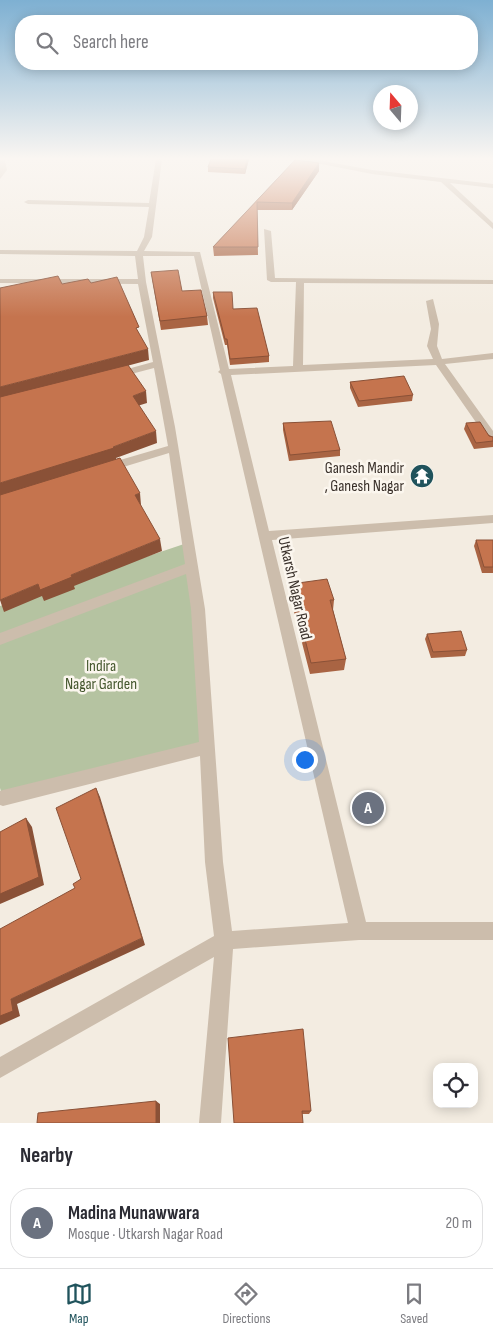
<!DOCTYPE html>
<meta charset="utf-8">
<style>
:root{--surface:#fff;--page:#f2f2f3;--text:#2b2b33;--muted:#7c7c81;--line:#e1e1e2;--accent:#20535c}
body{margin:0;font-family:"Sofia Sans Condensed",sans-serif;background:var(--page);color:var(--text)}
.controls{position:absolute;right:15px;bottom:15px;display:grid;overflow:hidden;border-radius:10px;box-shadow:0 2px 12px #0003}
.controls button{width:45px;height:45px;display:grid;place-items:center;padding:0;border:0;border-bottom:1px solid var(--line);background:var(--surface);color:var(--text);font:25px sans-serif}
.compass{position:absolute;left:373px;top:85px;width:45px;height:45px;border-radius:50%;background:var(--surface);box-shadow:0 2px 12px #0003;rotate:341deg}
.you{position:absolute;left:304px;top:759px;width:18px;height:18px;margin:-12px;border:4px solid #fff;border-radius:50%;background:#1a73e8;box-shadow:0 0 0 8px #1a73e833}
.badge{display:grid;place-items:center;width:32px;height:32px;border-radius:50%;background:var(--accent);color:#fff;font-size:16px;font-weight:700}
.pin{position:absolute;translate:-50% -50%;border:2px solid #fff;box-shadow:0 1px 5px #0006}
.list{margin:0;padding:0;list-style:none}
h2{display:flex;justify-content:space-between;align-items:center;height:65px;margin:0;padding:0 20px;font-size:21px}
h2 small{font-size:16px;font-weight:400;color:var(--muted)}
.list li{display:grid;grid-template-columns:32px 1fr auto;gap:15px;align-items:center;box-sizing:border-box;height:70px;margin:0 10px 10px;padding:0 10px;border:1px solid var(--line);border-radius:20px}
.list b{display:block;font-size:19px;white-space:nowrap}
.list p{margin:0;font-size:16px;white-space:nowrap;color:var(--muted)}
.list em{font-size:16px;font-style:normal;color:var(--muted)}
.icon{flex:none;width:28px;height:28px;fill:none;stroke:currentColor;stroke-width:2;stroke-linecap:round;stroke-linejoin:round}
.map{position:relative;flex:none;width:493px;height:1123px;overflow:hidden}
.search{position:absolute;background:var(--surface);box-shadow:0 2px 12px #0003;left:15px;right:15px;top:15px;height:55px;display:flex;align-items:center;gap:12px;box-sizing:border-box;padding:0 18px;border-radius:20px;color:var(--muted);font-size:19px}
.sheet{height:145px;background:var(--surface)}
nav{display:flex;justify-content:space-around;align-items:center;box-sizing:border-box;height:70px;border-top:1px solid var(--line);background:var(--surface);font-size:14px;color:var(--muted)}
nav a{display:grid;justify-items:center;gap:2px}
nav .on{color:var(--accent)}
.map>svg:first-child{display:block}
.green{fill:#b5c3a1}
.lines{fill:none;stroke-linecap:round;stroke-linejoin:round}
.minor{fill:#ccbdac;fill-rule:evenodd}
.wall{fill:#a96443}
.shaded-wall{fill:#8a5137}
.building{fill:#c5744e;stroke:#8a5137}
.labels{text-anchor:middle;stroke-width:5;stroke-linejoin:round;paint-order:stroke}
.poi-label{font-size:16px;fill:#3a312b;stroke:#fbf6ee;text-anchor:end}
.street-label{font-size:16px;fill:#3a312b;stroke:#fbf6ee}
.park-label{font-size:16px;fill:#46582f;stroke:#fbf6ee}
</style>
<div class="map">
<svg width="493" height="1123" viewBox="0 0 493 1123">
<rect width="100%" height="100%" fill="#f3ece1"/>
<path class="green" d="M187 543 205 748 3 798 0 788V606Z"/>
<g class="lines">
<path class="minor" d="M0 159 5 161 7 170 0 179Z
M156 159H162L152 237 144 251 200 252 229 369 293 366 296 282H271L267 280 264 229 271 231 275 278 493 280V284L304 283 303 365 433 359 427 346 431 329 426 301 433 299 439 324 437 346 442 359 493 353V359L445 364 493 431V442L489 441 436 365 231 375 269 531 493 515V523L272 540 366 922H493V940H359L233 949 221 1123H199L214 957 0 1078V1057L214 936 205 862 200 756 3 806 0 805V791L3 790 199 742 191 609 186 574 0 645V633L185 564 169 453 107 472 101 468 103 465 168 446 154 368 116 378 111 375 113 373 153 362 138 284 0 283V279H138L135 256 0 254V250L137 251 144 237 149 207 28 204 24 202 28 200 149 203ZM143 256H194L220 370 218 372 221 374 348 923 232 931 223 862 205 609 175 427 146 282Z
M296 159H312L372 170 493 184V188L450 183 493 223V229L441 182 372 174Z"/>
</g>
<path class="wall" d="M211 159H249L245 174 208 172V167Z
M295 160 319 171 292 210H257L258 255 214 256 213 247Z
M151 272 182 291 207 316 208 325 161 330Z
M213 292 233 309 269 356V362L230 365 227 345H225L213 298Z
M350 382 413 395 412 401 358 407 350 388Z
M283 423 340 450V456L289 461 283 430Z
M466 423 493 437V447L474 449 464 429Z
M476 540H493V573H482L474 546Z
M291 584 334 600 333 610 346 659 344 670 310 674 290 596Z
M427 634 467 650 465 656 431 658 425 639Z
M228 1038 311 1111 309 1114H302Z"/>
<path class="shaded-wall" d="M247 159H249L245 174V169Z
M319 163V171L292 210V203Z
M148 349 149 360 0 400V387Z
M146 391 147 403 134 407 133 396Z
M156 431 157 443 116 458V460L0 496V483L113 447Z
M140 493 141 505 137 507 135 495Z
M160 539 162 551 74 586 75 589 44 601 42 596 4 612 0 600 38 584 71 575Z
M96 788 100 797 145 945 17 1004 20 1016 0 1025V1016L11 999 142 938Z
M26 818 32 827 44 885 0 904V894Z
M156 1101 160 1104V1123H156Z"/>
<path class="building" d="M211 159H247L245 169 208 167Z
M295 160 319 163 292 203 257 202 258 247H213Z
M178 270 182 291 201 290 207 316 160 321 151 272Z
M58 276 62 284 88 279 91 283 117 277 139 327 136 328 148 349 0 387V288Z
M213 292H232L233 309 257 308 269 356 230 359 227 339H225Z
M128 365 146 391 133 396 156 431 113 447 114 448 0 483V397Z
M404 376 413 395 359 401 350 382Z
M331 421 340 450 290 455 283 423Z
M480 422 489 436 493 437V441L476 443 466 423Z
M120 458 140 493 135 495 160 539 71 575 72 577 40 590 38 584 0 600V495Z
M476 540H493V567H484Z
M327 579 334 600H330L346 659 311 663 291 584Z
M461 631 467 650 433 652 427 634Z
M96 788 142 938 11 999 13 1011 0 1016V929L75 888 73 884 81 879 56 808Z
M26 818 39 877 0 894V832Z
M303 1029 311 1111H302L303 1123H234L228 1038Z
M156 1101V1123H37L38 1113Z"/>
<linearGradient id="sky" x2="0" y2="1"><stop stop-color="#7eb0d2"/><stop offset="0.5" stop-color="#faf6f2"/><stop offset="1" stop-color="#faf6f2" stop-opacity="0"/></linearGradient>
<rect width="493" height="317" fill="url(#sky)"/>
<defs>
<g id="temple-disc" transform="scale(1.25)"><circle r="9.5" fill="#20535c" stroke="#fbf6ee"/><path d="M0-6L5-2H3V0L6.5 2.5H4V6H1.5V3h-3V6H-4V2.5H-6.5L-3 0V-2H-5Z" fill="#fff"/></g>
</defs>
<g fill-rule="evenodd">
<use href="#temple-disc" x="422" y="476"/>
</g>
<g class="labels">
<g class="poi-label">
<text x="404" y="473">Ganesh Mandir<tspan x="404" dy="18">, Ganesh Nagar</tspan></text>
</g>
<g class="street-label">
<text transform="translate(296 588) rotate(77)" y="6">Utkarsh Nagar Road</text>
</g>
<g class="park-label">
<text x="101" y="671">Indira<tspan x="101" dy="18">Nagar Garden</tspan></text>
</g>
</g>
</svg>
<div class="controls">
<button><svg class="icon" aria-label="locate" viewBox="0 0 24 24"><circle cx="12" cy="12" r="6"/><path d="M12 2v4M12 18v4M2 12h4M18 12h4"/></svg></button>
</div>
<svg class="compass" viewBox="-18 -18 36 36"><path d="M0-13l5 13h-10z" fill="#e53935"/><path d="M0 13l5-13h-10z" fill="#7c7c81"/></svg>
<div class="you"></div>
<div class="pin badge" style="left:368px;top:808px;background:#6b7280">A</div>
<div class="search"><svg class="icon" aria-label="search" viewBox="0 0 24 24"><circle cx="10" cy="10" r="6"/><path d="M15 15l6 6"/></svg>Search here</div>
</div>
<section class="sheet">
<h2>Nearby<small></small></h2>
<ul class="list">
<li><span class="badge" style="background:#6b7280">A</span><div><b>Madina Munawwara</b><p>Mosque · Utkarsh Nagar Road</p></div><em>20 m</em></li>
</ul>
</section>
<nav>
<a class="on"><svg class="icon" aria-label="map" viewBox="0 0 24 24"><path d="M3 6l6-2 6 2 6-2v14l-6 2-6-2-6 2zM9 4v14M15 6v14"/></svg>Map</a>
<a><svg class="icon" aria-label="directions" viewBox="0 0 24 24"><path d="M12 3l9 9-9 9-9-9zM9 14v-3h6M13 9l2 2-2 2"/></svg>Directions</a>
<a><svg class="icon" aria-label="saved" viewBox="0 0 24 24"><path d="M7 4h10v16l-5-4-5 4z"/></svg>Saved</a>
</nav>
